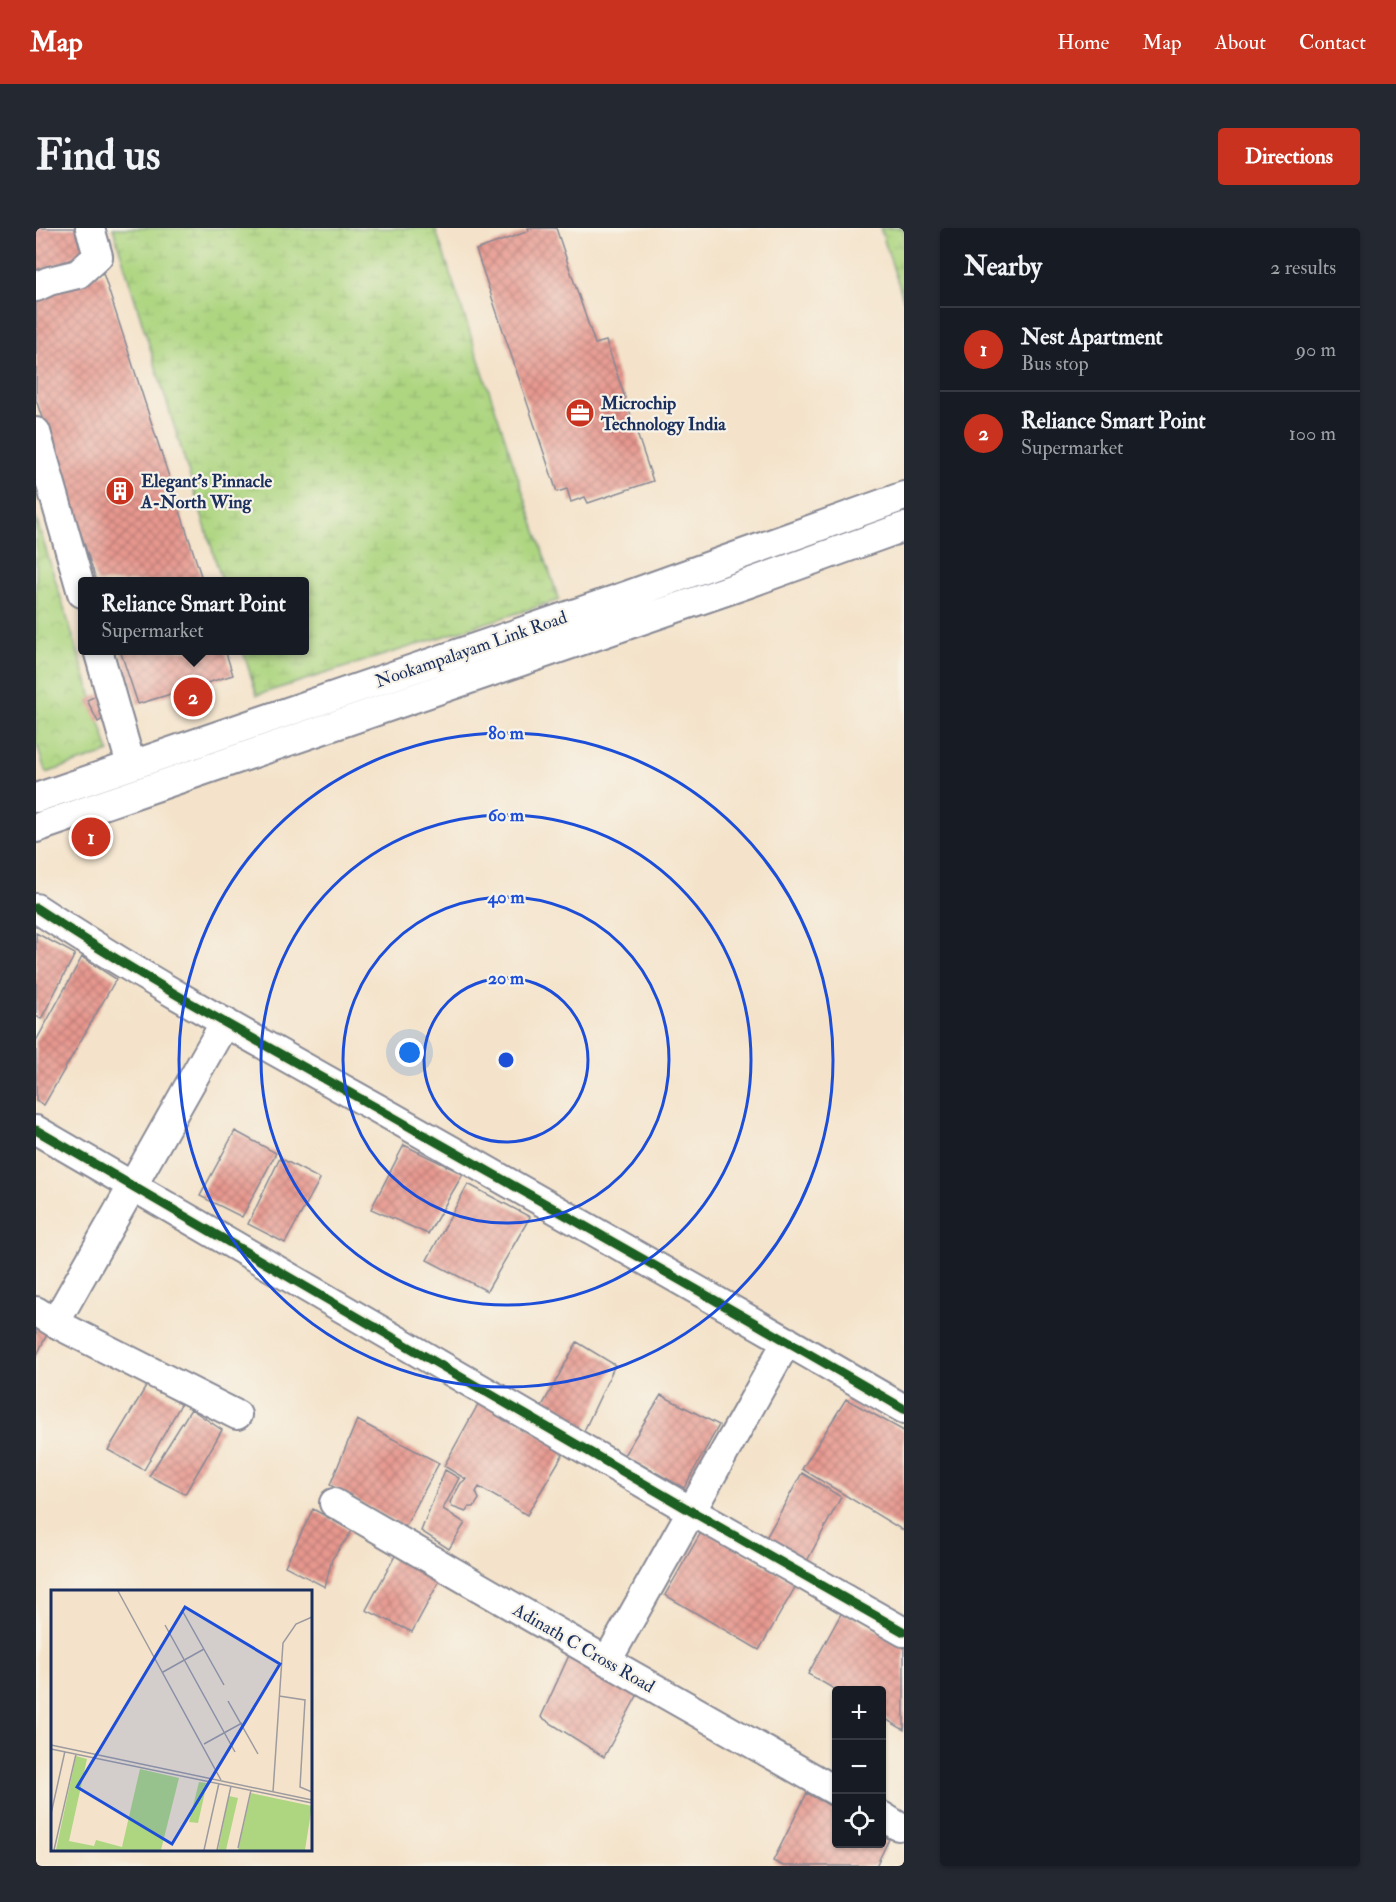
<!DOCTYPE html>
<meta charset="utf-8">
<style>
:root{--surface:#171b24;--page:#242831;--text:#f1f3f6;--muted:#9ea1a6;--line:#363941;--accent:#c8321e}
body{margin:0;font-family:"IM FELL Double Pica",serif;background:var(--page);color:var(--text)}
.controls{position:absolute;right:18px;bottom:18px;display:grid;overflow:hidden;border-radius:6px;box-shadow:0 2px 4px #0004}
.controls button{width:54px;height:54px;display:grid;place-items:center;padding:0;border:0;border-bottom:2px solid var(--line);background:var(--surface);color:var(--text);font:30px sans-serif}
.you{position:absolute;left:374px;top:825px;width:21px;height:21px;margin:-15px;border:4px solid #fff;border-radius:50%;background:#1a73e8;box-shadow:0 0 0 9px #1a73e833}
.badge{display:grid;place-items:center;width:39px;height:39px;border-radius:50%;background:var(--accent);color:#fff;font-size:20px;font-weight:700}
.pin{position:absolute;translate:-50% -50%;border:3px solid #fff;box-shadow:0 2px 6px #0006}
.popup{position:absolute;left:42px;top:349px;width:231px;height:78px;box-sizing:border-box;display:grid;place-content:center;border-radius:6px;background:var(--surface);filter:drop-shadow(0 2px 4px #0005);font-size:20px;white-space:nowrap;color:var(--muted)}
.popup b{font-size:22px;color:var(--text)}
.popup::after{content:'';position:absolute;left:50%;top:100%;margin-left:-12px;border:12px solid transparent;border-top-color:var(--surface)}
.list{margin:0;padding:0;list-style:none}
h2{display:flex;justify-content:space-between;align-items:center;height:78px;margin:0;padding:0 24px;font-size:26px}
h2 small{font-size:20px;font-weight:400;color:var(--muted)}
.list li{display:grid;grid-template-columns:39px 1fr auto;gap:18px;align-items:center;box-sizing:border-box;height:84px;padding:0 24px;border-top:2px solid var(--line)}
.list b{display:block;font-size:22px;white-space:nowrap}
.list p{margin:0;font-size:20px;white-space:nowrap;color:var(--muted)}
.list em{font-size:20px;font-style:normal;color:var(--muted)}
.icon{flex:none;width:33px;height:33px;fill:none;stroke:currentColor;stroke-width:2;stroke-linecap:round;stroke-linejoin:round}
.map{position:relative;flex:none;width:868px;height:1638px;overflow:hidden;border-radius:6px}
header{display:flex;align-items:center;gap:36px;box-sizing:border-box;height:84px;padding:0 30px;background:var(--accent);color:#fff}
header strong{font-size:28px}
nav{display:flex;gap:33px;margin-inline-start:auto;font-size:21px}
.intro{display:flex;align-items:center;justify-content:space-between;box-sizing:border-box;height:144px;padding:0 36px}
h1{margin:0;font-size:42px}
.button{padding:15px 27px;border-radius:6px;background:var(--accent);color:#fff;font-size:21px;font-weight:700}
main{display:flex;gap:36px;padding:0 36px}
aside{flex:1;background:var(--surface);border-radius:6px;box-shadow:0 2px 4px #0004}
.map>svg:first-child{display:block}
.wetland{fill:url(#wetland-marsh);stroke:#648270;stroke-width:1.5}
.park{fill:url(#park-crowns);stroke:#648270;stroke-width:1.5}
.building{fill:url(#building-cross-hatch)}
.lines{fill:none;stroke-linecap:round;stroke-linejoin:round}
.minor-casing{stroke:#888994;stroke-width:32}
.minor{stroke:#fff;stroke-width:28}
.cycleway-casing{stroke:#f7f3e8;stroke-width:13}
.cycleway{stroke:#1b5e20;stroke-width:9}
.ring{fill:none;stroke:#1d4ed8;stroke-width:3}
.labels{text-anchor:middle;stroke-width:4.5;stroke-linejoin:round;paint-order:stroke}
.poi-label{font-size:18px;font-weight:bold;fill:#1b2f5e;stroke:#f7f3e8;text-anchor:start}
.street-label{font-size:18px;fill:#1b2f5e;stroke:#f7f3e8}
.inset-road{fill:none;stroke:#9d9b9f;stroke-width:1.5}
.view{fill:#1d4ed8;fill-opacity:0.15;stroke:#1d4ed8;stroke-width:3}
.inset-edge{fill:none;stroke:#1b2f5e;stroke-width:3}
.centre{fill:#1d4ed8;stroke:#f7f3e8;stroke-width:3}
.ring-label{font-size:18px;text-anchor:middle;font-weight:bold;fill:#1d4ed8;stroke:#f7f3e8;stroke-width:4.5;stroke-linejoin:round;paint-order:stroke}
</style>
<header>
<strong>Map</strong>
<nav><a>Home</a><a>Map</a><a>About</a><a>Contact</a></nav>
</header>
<div class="intro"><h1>Find us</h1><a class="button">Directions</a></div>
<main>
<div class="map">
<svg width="868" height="1638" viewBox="0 0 868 1638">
<defs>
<pattern id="wetland-marsh" width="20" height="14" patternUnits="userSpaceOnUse" patternTransform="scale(1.5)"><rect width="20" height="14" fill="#aed681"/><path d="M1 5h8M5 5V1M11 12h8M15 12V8" fill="none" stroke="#95b872"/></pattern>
<pattern id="park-crowns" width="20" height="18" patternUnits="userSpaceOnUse" patternTransform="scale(1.5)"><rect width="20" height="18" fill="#aed681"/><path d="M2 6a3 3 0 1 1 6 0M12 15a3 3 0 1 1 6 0" fill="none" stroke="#95b872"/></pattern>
<pattern id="building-cross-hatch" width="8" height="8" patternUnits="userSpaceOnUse" patternTransform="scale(1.5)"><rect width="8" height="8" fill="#e7988e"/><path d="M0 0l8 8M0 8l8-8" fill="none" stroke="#ba7c77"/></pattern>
</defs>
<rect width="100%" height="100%" fill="#f7f3e8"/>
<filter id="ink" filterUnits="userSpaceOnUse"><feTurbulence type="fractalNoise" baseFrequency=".0167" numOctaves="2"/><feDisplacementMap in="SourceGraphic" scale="12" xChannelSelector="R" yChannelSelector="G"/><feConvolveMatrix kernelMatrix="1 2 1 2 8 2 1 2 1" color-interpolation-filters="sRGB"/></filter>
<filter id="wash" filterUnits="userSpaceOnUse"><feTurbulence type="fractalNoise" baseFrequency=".008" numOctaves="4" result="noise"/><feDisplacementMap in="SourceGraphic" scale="24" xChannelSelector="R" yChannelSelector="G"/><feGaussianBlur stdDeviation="1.35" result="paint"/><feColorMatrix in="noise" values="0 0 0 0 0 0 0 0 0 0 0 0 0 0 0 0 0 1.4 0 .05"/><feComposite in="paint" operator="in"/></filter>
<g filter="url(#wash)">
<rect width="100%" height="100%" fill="#f4e3ca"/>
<path class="wetland" d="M77 0H399L523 372 221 467 207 423 268 422V354L186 353Z
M844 0H868V73Z"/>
<path class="park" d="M0 290 73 524 10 545 0 515Z"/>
<g id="blocks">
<path class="building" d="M0 0H46L54 24 0 45Z
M492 0H520L559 116 570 113 617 253 552 275 549 269 535 274 531 261 521 264 440 22 493 3Z
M67 45 167 354H61L0 172V67Z
M84 422H189L197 447 102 476Z
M68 464 77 485 62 494 51 472Z
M0 705 39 726 5 791 0 788Z
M46 729 80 751 8 877 0 873V813Z
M199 903 240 925 206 989 164 968Z
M368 917 427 946 392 1006 335 981Z
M244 930 284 951 249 1015 212 996Z
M432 956 494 989 451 1063 391 1032Z
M0 1090 15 1098 0 1129Z
M541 1114 579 1137 547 1205 505 1180Z
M111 1157 145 1176 108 1242 72 1222Z
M625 1167 683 1197 648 1260 588 1227Z
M445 1171 530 1221 491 1287 443 1259 440 1264 443 1271 438 1279H433L430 1284 416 1279 414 1274 425 1255 430 1251 408 1238Z
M810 1171 868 1203V1303L766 1241Z
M155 1181 186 1202 149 1266 113 1248Z
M321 1192 403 1235 369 1299 294 1257Z
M409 1242 423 1250 407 1281 429 1295 413 1321 385 1303Z
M766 1245 805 1269 771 1333 730 1310Z
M277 1281 316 1303 296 1331 289 1359 249 1338Z
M667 1301 761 1356 723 1422 629 1367Z
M360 1326 404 1352 376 1404 330 1382Z
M806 1384 868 1417V1502L846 1489V1462H800L772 1446Z
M534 1425 602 1466 568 1529 505 1489Z
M771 1565 800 1581V1616H846V1607L853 1611 840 1638H747L737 1633Z"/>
</g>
</g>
<g filter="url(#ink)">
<use href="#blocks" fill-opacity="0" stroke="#888994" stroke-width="1.5"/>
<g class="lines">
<g class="minor-casing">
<path id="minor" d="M0 59 13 53 42 46 62 28 54 0
M0 204 46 365
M62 422 95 537
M0 570 590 368 868 268
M0 600 713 355 868 299
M0 680C109 752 225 815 339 879 515 979 693 1079 868 1181
M0 902 655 1283 868 1404
M0 1083 19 1095 201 1187
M19 1095 189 794
M298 1275 571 1433 800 1563
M571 1433 751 1113
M846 1588 862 1598"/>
</g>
<use href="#minor" class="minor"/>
<g class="cycleway-casing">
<path id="cycleway" d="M0 680C109 752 225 815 339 879 515 979 693 1079 868 1181
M0 902 655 1283 868 1404"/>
</g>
<use href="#cycleway" class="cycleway"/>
</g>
</g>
<g class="ring">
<circle cx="470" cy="832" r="82"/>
<circle cx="470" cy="832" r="163"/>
<circle cx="470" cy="832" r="245"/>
<circle cx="470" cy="832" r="327"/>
</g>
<defs>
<g id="office-disc" transform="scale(1.5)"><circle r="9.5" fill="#c8321e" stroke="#f7f3e8"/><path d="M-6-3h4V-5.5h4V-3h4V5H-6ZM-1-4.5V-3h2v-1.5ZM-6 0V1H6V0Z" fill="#fff"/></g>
<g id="building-disc" transform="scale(1.5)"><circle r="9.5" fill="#c8321e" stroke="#f7f3e8"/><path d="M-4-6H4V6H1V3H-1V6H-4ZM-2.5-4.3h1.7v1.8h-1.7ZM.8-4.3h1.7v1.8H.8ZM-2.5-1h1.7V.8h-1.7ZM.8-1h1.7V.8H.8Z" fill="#fff"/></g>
</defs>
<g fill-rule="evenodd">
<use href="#office-disc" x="544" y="185"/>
<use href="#building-disc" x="84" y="263"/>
</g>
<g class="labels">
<g class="poi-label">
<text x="565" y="181">Microchip<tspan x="565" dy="21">Technology India</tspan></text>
<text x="105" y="259">Elegant's Pinnacle<tspan x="105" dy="21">A-North Wing</tspan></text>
</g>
<g class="street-label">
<text transform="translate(435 421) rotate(-19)" y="6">Nookampalayam Link Road</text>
<text transform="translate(548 1420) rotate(30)" y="6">Adinath C Cross Road</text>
</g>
</g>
<g transform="translate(15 1362)">
<rect width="261" height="261" fill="#f4e3ca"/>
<path d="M25 166 36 169 18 251 43 256 45 250 71 257 89 179 128 188 110 260H5ZM200 203 261 216 254 260H187ZM178 206 187 208 175 260H167Z" fill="#aed681"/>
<path d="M148 192 156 193 147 233 138 232Z" fill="#aed681"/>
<path class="inset-road" d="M67 1 170 190M132 22 173 95M114 35 184 162M112 82 153 59M228 106 254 110 249 197 261 202M177 111 207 164M153 154 191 133M0 155 261 210M0 159 261 213M222 202 232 53 245 34 261 27M0 224 14 161M187 258 200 200M3 260 25 164M153 260 168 193M166 260 180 196"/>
<path class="view" d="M134 17 229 74 121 254 26 197Z"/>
<rect width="261" height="261" class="inset-edge"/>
</g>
<circle cx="470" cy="832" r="9" class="centre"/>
<g class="ring-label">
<text x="470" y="511">80 m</text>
<text x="470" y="593">60 m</text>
<text x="470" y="675">40 m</text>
<text x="470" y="756">20 m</text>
</g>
</svg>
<div class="controls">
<button>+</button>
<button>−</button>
<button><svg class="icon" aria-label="locate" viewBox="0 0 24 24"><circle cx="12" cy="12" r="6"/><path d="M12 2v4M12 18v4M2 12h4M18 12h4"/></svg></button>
</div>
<div class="you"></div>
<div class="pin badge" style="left:55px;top:609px">1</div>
<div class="pin badge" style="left:157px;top:469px">2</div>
<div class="popup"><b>Reliance Smart Point</b>Supermarket</div>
</div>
<aside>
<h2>Nearby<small>2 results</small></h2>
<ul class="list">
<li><span class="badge">1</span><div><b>Nest Apartment</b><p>Bus stop</p></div><em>90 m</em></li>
<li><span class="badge">2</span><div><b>Reliance Smart Point</b><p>Supermarket</p></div><em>100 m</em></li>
</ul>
</aside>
</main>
